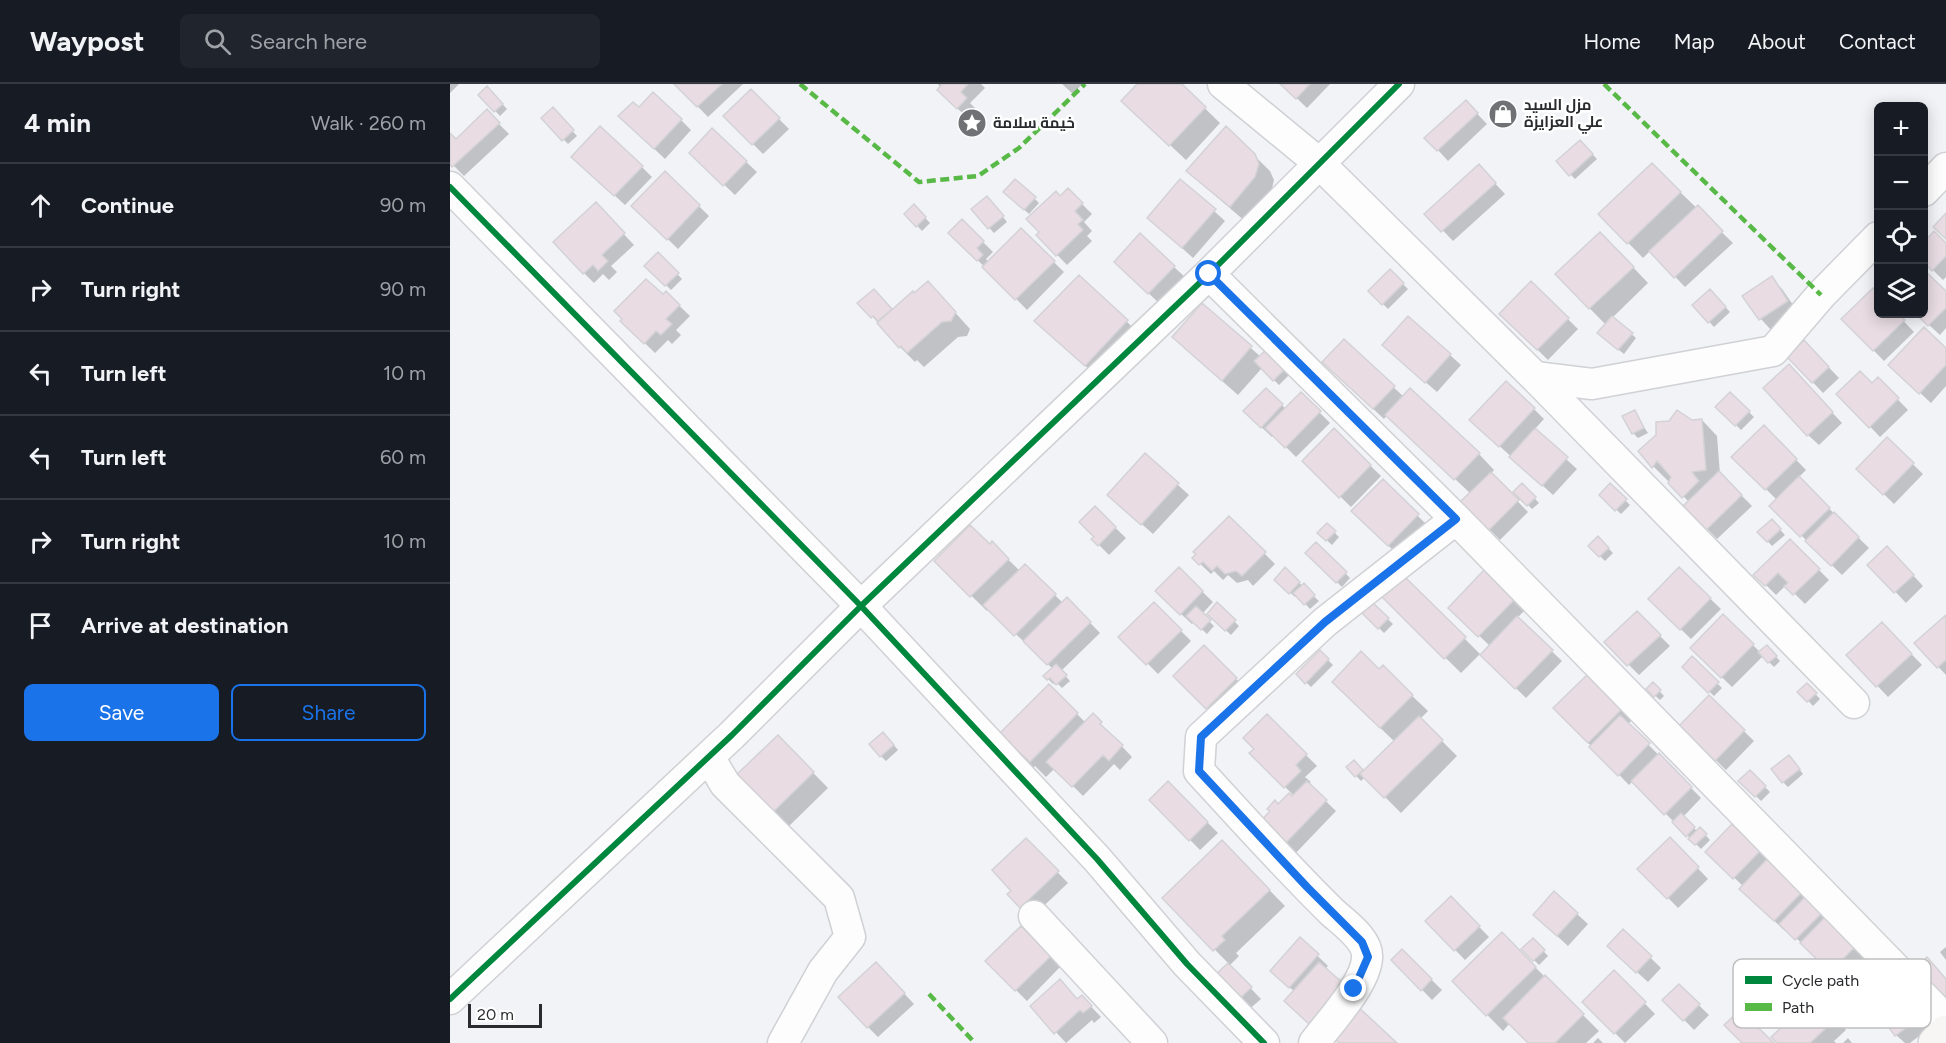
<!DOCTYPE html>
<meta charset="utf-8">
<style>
:root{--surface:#171b24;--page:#20242c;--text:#f1f3f6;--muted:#9ea1a6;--line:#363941;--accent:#1a73e8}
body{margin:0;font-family:Figtree,Cairo,sans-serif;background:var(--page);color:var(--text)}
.controls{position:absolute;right:18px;top:18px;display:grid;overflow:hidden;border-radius:9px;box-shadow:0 3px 15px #0003}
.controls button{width:54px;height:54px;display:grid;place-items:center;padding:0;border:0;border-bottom:2px solid var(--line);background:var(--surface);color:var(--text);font:30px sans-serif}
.scale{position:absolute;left:18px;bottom:15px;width:74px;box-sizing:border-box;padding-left:6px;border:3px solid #2a2b2e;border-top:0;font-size:16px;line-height:21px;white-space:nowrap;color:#2a2b2e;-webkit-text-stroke:4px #fff;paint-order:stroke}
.stop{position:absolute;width:18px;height:18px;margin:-14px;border:4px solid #1a73e8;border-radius:50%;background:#fff}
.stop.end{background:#1a73e8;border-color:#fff;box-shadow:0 2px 6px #0008}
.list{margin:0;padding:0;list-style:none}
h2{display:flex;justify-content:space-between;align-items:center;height:78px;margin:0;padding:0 24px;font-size:26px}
h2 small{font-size:20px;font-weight:400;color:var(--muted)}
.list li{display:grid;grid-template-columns:39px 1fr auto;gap:18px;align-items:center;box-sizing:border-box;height:84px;padding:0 24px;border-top:2px solid var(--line)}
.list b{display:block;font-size:22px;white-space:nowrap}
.list em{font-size:20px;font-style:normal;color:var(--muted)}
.actions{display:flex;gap:12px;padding:18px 24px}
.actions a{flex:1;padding:14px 0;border:2px solid var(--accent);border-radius:9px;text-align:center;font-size:21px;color:var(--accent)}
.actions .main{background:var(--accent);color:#fff}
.icon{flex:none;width:33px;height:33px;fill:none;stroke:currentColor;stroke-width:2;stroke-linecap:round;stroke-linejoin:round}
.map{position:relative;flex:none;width:1496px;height:959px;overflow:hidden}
header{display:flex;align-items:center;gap:36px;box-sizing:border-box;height:84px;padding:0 30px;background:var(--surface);border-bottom:2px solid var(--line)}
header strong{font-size:28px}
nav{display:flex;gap:33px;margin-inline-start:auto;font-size:21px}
.search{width:420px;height:54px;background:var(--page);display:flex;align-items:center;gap:15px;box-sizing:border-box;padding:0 21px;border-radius:9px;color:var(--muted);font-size:22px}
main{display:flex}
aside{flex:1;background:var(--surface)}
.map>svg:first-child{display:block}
.shadow{fill:#0003}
.building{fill:#e9dce3;stroke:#d3d2d4;stroke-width:1.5}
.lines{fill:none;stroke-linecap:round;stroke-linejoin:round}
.minor-casing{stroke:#d0d1d4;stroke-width:33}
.secondary-casing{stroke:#d0d1d4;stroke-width:36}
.minor{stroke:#fdfdfe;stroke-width:30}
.secondary{stroke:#f8f6f4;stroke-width:33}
.quiet{stroke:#58b947;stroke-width:4.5;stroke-dasharray:9 4.5;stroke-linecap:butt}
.cycleway-casing{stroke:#fff;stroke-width:10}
.cycleway{stroke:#00873e;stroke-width:6}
.route{stroke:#1a73e8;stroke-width:8}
.labels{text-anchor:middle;stroke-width:5;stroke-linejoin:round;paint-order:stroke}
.poi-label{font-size:15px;font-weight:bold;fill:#2a2b2e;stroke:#fff;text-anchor:start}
.key{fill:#fff;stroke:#bfbfc0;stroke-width:1.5}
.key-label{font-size:16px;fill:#2a2b2e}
</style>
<header>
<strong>Waypost</strong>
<div class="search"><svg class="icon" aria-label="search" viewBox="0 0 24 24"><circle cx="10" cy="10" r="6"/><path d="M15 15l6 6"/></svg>Search here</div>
<nav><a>Home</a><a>Map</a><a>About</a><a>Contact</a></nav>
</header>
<main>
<aside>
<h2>4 min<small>Walk · 260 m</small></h2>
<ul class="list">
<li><svg class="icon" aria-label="ahead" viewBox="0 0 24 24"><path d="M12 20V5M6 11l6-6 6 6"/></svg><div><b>Continue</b></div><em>90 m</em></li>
<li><svg class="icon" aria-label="right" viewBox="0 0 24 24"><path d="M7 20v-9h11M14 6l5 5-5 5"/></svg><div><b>Turn right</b></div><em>90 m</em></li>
<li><svg class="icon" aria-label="left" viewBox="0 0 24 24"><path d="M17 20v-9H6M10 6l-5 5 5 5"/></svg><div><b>Turn left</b></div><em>10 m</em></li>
<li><svg class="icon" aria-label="left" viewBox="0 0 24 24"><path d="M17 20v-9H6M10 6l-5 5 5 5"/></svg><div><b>Turn left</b></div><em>60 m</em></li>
<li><svg class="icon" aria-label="right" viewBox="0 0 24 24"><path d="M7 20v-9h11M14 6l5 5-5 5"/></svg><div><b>Turn right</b></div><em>10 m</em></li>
<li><svg class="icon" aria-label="arrive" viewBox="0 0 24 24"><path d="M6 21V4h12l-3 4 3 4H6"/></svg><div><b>Arrive at destination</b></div></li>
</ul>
<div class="actions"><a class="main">Save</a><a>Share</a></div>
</aside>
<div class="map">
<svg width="1496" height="959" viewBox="0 0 1496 959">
<rect width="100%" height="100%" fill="#f2f3f7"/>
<path class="shadow" d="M0 0H9L0 9Z
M226 0H293L258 33Z
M488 0H531L535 4 520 19 526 25 518 34 499 17Z
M612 0H632L623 10Z
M689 0H730L770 39 736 76 689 32Z
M832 0H880L857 24Z
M37 4 57 25 50 32 30 11Z
M301 7 339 45 313 70 275 32Z
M1016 18 1037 40 998 77 977 54Z
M103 26 127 52 118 60 93 34Z
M189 26 231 36 241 46 215 75 181 43Z
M37 28 59 50 14 92 0 78V50L6 57Z
M776 44 820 87 824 96 821 109 796 138 754 102 738 87Z
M262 46 307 88 285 111 241 69Z
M1130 58 1147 75 1125 95 1108 78Z
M1202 81 1283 159 1235 203 1200 167 1193 174 1150 130Z
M134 83H192L202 93 175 121Z
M215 89 259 132 228 165 194 132Z
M1039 93 1055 110 1003 157 977 130Z
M731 97 775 137 743 174 699 134Z
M618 106 642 130 634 138 642 147 637 152 642 157 617 181 588 151 610 114Z
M560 113 584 114 589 119 579 130Z
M542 119 557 138 544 149 523 126Z
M464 122 480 139 472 147 456 130Z
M156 131 184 161 161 182 167 188 159 196 153 190 144 199 134 189Z
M512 137 543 168 536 175 539 178 571 146 614 188 577 226 501 149Z
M1484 149 1496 161V193L1493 196 1474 177V160Z
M690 152 735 193 710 220 676 188Z
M1166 165 1198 199 1162 234 1186 254 1174 270 1154 254 1156 241 1107 191Z
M208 170 232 195 221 206 197 182Z
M940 187 958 205 938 225 920 207Z
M1474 188 1496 210V244L1490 251 1467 230H1474Z
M629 193 693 253 652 297 602 252Z
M1321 194 1332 205 1348 228 1321 246 1311 235 1294 213Z
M1081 199 1128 245 1098 276 1051 230Z
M1423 206 1428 211V230H1447L1464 248 1434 277 1393 235Z
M1260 207 1280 228 1264 243 1244 221Z
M216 209 240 232 226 246 231 251 222 260 218 256 205 269 172 237Z
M428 212 442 227 493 215 520 245 517 252 508 253 474 283 467 276 465 278 450 263 410 219Z
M752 221 811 273 817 267 840 290 829 301 812 284 788 311 739 268Z
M894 257 954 313 1029 370 1044 386 1041 390 1078 428 1050 456 1012 418 1021 410 937 331 934 335 885 289Z
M1496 266V302L1481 319 1451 291Z
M1365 269 1389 294 1373 309 1339 273Z
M944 271H1000L1011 281 987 308Z
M1349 293 1392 339 1369 361 1358 351Z
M1428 295 1458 326 1430 353 1389 310 1422 301Z
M816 306 836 325 851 310 880 339 846 373 824 351 822 353 806 338Z
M1280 310 1304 333 1291 346 1268 323Z
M1084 325 1094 335 1084 346 1127 385 1103 411 1032 346Z
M1184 328 1198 349 1188 354 1183 349Z
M1252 336 1267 352 1270 390 1302 422 1267 455 1235 422 1239 418 1203 382 1220 339Z
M1314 343 1356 386 1348 394 1419 464 1392 491 1321 422 1327 416 1284 373Z
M884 346 931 392 901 423 854 377Z
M1437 355 1473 390 1444 420 1408 385Z
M695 371 739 411 703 450 670 421Z
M933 397 978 442 949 472 903 427Z
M1072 401 1089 419 1082 425 1065 408Z
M1160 401 1180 421 1171 430 1151 411Z
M645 424 676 454 659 471 643 455 646 453Z
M779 434 825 480 803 502 798 496 787 499 778 491 773 496 764 487 761 490 744 474Z
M1322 437 1335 451 1322 462 1309 448Z
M877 441 889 453 882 461 869 449Z
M1148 454 1163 469 1155 477 1140 462Z
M1340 457 1379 496 1355 520 1336 501 1326 511 1306 491Z
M542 460 570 487 575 482 613 519 617 515 650 549 611 587 620 597 612 604 606 598 603 600 595 592 604 586 539 525 537 527 486 477 540 463Z
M866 460 900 494 892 503 857 469Z
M1448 475 1473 502 1456 519 1420 481Z
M729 485 763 518 752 530 764 542 757 550 744 538 742 540 718 518Z
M1229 485 1271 525 1241 555 1200 515Z
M835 486 869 517 860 525 847 511 845 513 826 496Z
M1034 488 1074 527 1067 534 1112 577 1076 614 1032 571 1040 562 1000 524Z
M953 493 1030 570 1011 589 934 513Z
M921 519 943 540 934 549 912 527Z
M704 520 741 557 708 590 671 553Z
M767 521 789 542 781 551 759 530Z
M1187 529 1220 562 1189 591 1156 558Z
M1273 532 1310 568 1317 563 1330 577 1324 583 1313 572 1282 603 1242 564Z
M1496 533V591L1467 560Z
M1432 540 1472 581 1438 613 1398 571Z
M754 563 796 605 768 634 725 592Z
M870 568 883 581 861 603 848 590Z
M1242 575 1272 604 1264 612 1234 583Z
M933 584 978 627 970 635 1007 672 951 729 915 693 911 697 898 683 904 678 914 689 945 658 899 614Z
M1138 592 1182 636 1178 640 1251 714 1233 733 1248 748 1250 745 1260 756 1251 765 1183 697 1179 701 1105 625Z
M1203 600 1214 612 1210 616 1198 605Z
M1357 601 1370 615 1363 622 1350 608Z
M599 602 636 639 643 632 682 673 670 686 664 680 633 712 605 684 596 693 585 682 582 685 549 652Z
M1259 613 1304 657 1276 686 1231 642Z
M817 632 867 682 855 693 861 698 858 700 886 727 841 774 808 742 828 722 844 712 802 669 806 665Z
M328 653 378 704 336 745 285 694Z
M438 654 448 666 436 677 431 672Z
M1344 678 1353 690 1338 703 1333 698Z
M1300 688 1320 708 1311 717 1291 697Z
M718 699 768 749 750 766 701 716Z
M1220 755 1258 795 1228 824 1190 785Z
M576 756 618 799 582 833 559 810 563 807Z
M1257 768H1309L1417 872 1392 897 1357 864 1336 845 1335 847 1301 815 1293 802Z
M788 774 835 822 786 869 789 872 779 882 811 915 796 928 763 895 779 880 714 814Z
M1104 809 1138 840 1118 862 1095 841Z
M1001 814 1039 853 1015 876 977 837Z
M571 844 610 883 577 917 537 877Z
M1173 847 1211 884 1198 898 1169 872Z
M1052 850 1149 947 1136 959H1080L1060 939 1053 947 1004 897Z
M850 855 878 882 875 885 871 949 846 927 844 907 832 897Z
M1083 856 1098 872 1089 881 1073 865Z
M1496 863V876L1490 868Z
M952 867 992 906 982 916 943 876Z
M1164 888 1205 930 1175 959 1134 918Z
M436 890 464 920 428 953 418 943Z
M1229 902 1259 931 1244 946 1215 916Z
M1446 903 1477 946 1460 959H1455L1446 951 1444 926Z
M632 913 651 933 644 939 642 936 616 959 582 922 628 916Z
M1365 914 1396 946 1384 957 1386 959H1329Z
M1148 954 1153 959H1143Z
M1398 954 1402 959H1393Z"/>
<path class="building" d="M224 0H272L247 23Z
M492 0H518L511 8 517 14 507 25 487 6Z
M687 0H732L756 23 719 62 671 17Z
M830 0H860L846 15Z
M37 2 53 20 44 28 28 11Z
M301 5 330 34 302 61 273 32Z
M203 8 232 35 204 65 168 32 183 18 189 23Z
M1016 16 1028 29 987 67 974 54Z
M103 23 124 46 112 57 91 34Z
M37 25 50 39 2 83 0 81V49L6 55Z
M150 42 193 82 164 112 121 73Z
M776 42 805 70 809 80 805 93 780 123 736 87Z
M262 44 297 77 273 102 239 69Z
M1130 56 1143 70 1119 92 1106 77Z
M1202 79 1231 108 1177 160 1148 130Z
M1029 80 1046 99 991 148 974 130Z
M215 87 250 121 217 156 181 122Z
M565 95 586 113 574 126 553 108Z
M730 95 766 125 732 164 697 134Z
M618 104 633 119 625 127 633 136 628 140 633 146 606 172 586 151 589 148 576 135 606 107 610 112Z
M537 112 554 132 538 145 521 125Z
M146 118 175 149 152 171 158 177 148 187 143 181 133 190 103 158Z
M464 120 476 133 466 143 454 130Z
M1248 121 1273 147 1224 194 1199 167Z
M1496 129V155L1483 143Z
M512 135 534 157 527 164 533 171 527 177 498 149Z
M571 144 605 177 565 216 532 183Z
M1484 147 1496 159V172L1482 187 1474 179V158Z
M1150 148 1184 183 1139 225 1105 190Z
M690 149 725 182 698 210 664 178Z
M208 168 229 189 215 202 194 182Z
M940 185 954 199 932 221 918 207Z
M1474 186 1496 207V224L1478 242 1466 230H1474Z
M629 191 678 236 635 282 584 237Z
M1322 192 1338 217 1309 236 1292 212Z
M196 195 213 210 216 207 230 221 216 235 222 240 211 251 206 247 194 260 170 237 172 235 164 227Z
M478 197 506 228 501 237 492 238 457 269 451 262 449 264 427 239 463 207 464 209Z
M1081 197 1119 234 1087 266 1049 230Z
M1423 204 1428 209V230H1448L1455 236 1423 267 1391 235Z
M424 205 442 225 428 237 423 232 421 234 407 219Z
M1260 205 1276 223 1258 239 1242 221Z
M752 219 802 262 772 297 722 253Z
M958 232 1001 270 975 299 932 261Z
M1162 232 1183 249 1168 266 1147 249Z
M1474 243 1496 264V281L1469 310 1438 281Z
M894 255 945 302 923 325 872 278Z
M1354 256 1379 283 1362 299 1337 273Z
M817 265 836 284 823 297 804 277Z
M1339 280 1383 328 1357 352 1313 304Z
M1410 287 1422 299 1428 293 1449 314 1419 344 1386 310Z
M1056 297 1085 324 1049 363 1019 336Z
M816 304 833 320 811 344 793 327Z
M960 304 1030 369 1004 396 935 331Z
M851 308 871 327 835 364 815 344Z
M1280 308 1300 327 1285 342 1265 323Z
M1185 326 1194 344 1182 350 1172 332Z
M1227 326 1242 336 1252 335 1256 386 1242 388 1249 397 1232 414 1218 399 1221 393 1207 377 1202 384 1188 367 1206 351V338L1219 337Z
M1314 341 1347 375 1315 406 1281 373Z
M884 344 921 381 889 414 852 377Z
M1085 344 1118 373 1092 402 1059 373Z
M1437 353 1464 379 1433 411 1406 385Z
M695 369 729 399 691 441 657 411Z
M1269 387 1292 411 1256 446 1233 422Z
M1041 388 1069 416 1039 446 1010 418Z
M1349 392 1380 424 1350 453 1319 422Z
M933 395 969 430 938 462 901 427Z
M1072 399 1086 413 1077 422 1063 408Z
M1160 399 1177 415 1165 427 1149 411Z
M645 422 666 443 648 462 641 455 644 453 629 438Z
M1384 428 1409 453 1381 482 1355 457Z
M779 432 816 468 792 492 786 487 775 490 767 482 762 487 753 478 749 481 742 474 746 470 743 468Z
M1322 435 1331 445 1317 458 1307 448Z
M877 439 886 447 876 457 867 449Z
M520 441 540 460 542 457 559 475 520 513 484 477Z
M1148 452 1159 464 1149 473 1138 462Z
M1340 455 1370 485 1343 511 1334 502 1338 499 1328 489 1315 502 1303 491Z
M866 458 897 488 886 499 855 469Z
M1437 462 1464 491 1444 509 1417 481Z
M575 480 606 510 564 552 533 521Z
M729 483 753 507 730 531 705 507Z
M835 483 850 498 839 510 824 496Z
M1229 483 1261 514 1230 546 1198 515Z
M1034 486 1065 515 1028 553 998 524Z
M953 491 1016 553 994 575 932 513Z
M854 499 865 511 854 521 843 509Z
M617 513 641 538 597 581 573 557Z
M921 517 939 534 928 545 910 527Z
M704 518 732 546 696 581 668 553Z
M767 518 786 536 775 547 757 530Z
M746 522 761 536 751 546 736 532Z
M1187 527 1211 551 1177 582 1154 558Z
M1273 530 1304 560 1271 594 1240 564Z
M1496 531V576L1487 584 1464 559Z
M1067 532 1103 566 1065 605 1030 571Z
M1432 538 1462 570 1426 603 1396 571Z
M754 561 787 594 756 625 723 592Z
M1317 561 1327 572 1318 579 1308 568Z
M870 566 879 575 855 600 846 590Z
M911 567 929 585 933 581 963 611 930 644 882 598Z
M1242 572 1269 598 1258 609 1232 583Z
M606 580 617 591 606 601 600 594 597 596 593 592Z
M1138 590 1173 624 1138 659 1103 624Z
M1203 598 1211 606 1204 613 1196 605Z
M1357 599 1367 609 1357 618 1347 608Z
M599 600 628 629 580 678 569 668 565 671 547 652Z
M1259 611 1295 646 1265 677 1229 642Z
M643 629 652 638 650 640 673 661 659 677 653 671 622 703 596 678Z
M817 630 857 670 846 681 851 687 834 704 799 669 804 665 793 654Z
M1170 631 1200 659 1168 692 1139 663Z
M969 632 993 656 934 714 910 690Z
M433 648 444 661 430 673 419 660Z
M328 651 364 688 320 731 283 694Z
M1209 669 1242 703 1214 731 1181 697Z
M1339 671 1350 685 1332 699 1321 685Z
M904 676 913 686 905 693 896 683Z
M1300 686 1316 702 1305 713 1288 697Z
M718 697 758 738 739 757 699 716Z
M857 697 877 716 830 765 806 742 820 727 817 725 825 716 828 720 839 709 842 712Z
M1231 729 1245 743 1236 753 1222 738Z
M1282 740 1310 767 1283 795 1255 768Z
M1250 743 1257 750 1245 761 1238 755Z
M1220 753 1249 783 1217 815 1187 785Z
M576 754 609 787 570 824 557 810 561 807 542 786Z
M772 756 820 806 772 852 775 856 763 867 712 814Z
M1317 775 1352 808 1324 837 1289 805Z
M1104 807 1128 829 1107 852 1083 831Z
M1001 812 1030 842 1004 867 975 837Z
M1356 812 1373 828 1345 856 1329 840Z
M1377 831 1407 861 1380 888 1350 859Z
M571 842 601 872 565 907 535 877Z
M1173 845 1202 872 1186 889 1157 862Z
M1052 848 1086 883 1036 932 1002 897Z
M850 853 869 870 839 904 820 887Z
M1083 854 1095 866 1083 877 1071 865Z
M952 865 982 895 971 907 941 876Z
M1477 873 1496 895V923L1461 887Z
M426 878 455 909 417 944 388 913Z
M869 878 894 900 859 940 834 917Z
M778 879 802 903 785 919 761 895Z
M1164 886 1196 918 1164 950 1132 918Z
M1436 890 1468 935 1445 952 1431 933 1441 925 1423 899Z
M1095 891 1134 930 1105 959H1078L1053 934Z
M610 895 627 915 632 911 642 922 633 929 630 926 604 950 580 922Z
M1229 900 1250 920 1233 937 1212 916Z
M1365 912 1386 935 1360 959H1327L1321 953Z
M905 920 947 959H889L878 948Z
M1290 926 1324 959H1292L1274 941Z"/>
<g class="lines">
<g class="minor-casing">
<path id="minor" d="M773 0 869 79 1085 293 1404 619
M0 103 411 522 647 775 737 880 814 959
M1474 107 1496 84
M759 190 1006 435 1496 936
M1085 293 1142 300 1323 267 1371 211 1428 153
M259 673 275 700 389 814 400 853 373 887 333 959
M584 832 702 959
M0 915 282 651 411 522 759 190 949 0
M864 959C879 939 916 899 917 874 919 856 894 839 882 828 836 783 793 735 749 687L751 653 875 538 1006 435"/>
</g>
<g class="secondary-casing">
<path id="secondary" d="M1485 959 1496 948"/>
</g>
<use href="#minor" class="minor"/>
<use href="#secondary" class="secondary"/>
<path class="quiet" d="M350 0 469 98 528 92 569 64 635 0
M1154 0 1371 211
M479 910 525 959"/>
<g class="cycleway-casing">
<path id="cycleway" d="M0 103 411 522 647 775 737 880 814 959
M0 915 282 651 411 522 759 190 949 0"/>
</g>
<use href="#cycleway" class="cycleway"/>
</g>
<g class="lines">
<path class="route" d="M759 190 1006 435 875 538 751 653 749 687 857 803 912 858 918 873 904 905"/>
</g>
<defs>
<g id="shop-disc" transform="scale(1.5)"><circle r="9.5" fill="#707174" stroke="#fff"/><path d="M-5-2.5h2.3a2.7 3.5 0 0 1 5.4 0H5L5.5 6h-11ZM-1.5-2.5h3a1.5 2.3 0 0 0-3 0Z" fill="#fff"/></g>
<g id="sight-disc" transform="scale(1.5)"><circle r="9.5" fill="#707174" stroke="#fff"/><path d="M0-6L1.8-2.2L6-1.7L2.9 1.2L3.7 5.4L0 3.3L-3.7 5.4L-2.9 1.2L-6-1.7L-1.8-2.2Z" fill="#fff"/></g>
</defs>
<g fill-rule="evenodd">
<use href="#shop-disc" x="1053" y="30"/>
<use href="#sight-disc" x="522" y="39"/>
</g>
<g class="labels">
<g class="poi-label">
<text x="1074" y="26">مزل السيد<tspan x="1074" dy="17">علي العزايزة</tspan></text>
<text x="543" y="44">خيمة سلامة</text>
</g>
</g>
<rect x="1283" y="875" width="198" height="69" rx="9" class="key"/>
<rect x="1295" y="892" width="27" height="8" fill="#00873e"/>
<rect x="1295" y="919" width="27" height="8" fill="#58b947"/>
<g class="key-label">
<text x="1332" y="902">Cycle path</text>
<text x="1332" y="929">Path</text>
</g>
</svg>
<div class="controls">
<button>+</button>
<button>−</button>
<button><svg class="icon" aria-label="locate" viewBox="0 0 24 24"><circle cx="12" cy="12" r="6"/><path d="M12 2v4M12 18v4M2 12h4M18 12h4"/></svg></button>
<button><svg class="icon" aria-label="layers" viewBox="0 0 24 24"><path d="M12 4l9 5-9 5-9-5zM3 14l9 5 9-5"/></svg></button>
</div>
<div class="scale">20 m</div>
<div class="stop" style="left:759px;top:190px"></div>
<div class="stop end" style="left:904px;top:905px"></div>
</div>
</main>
